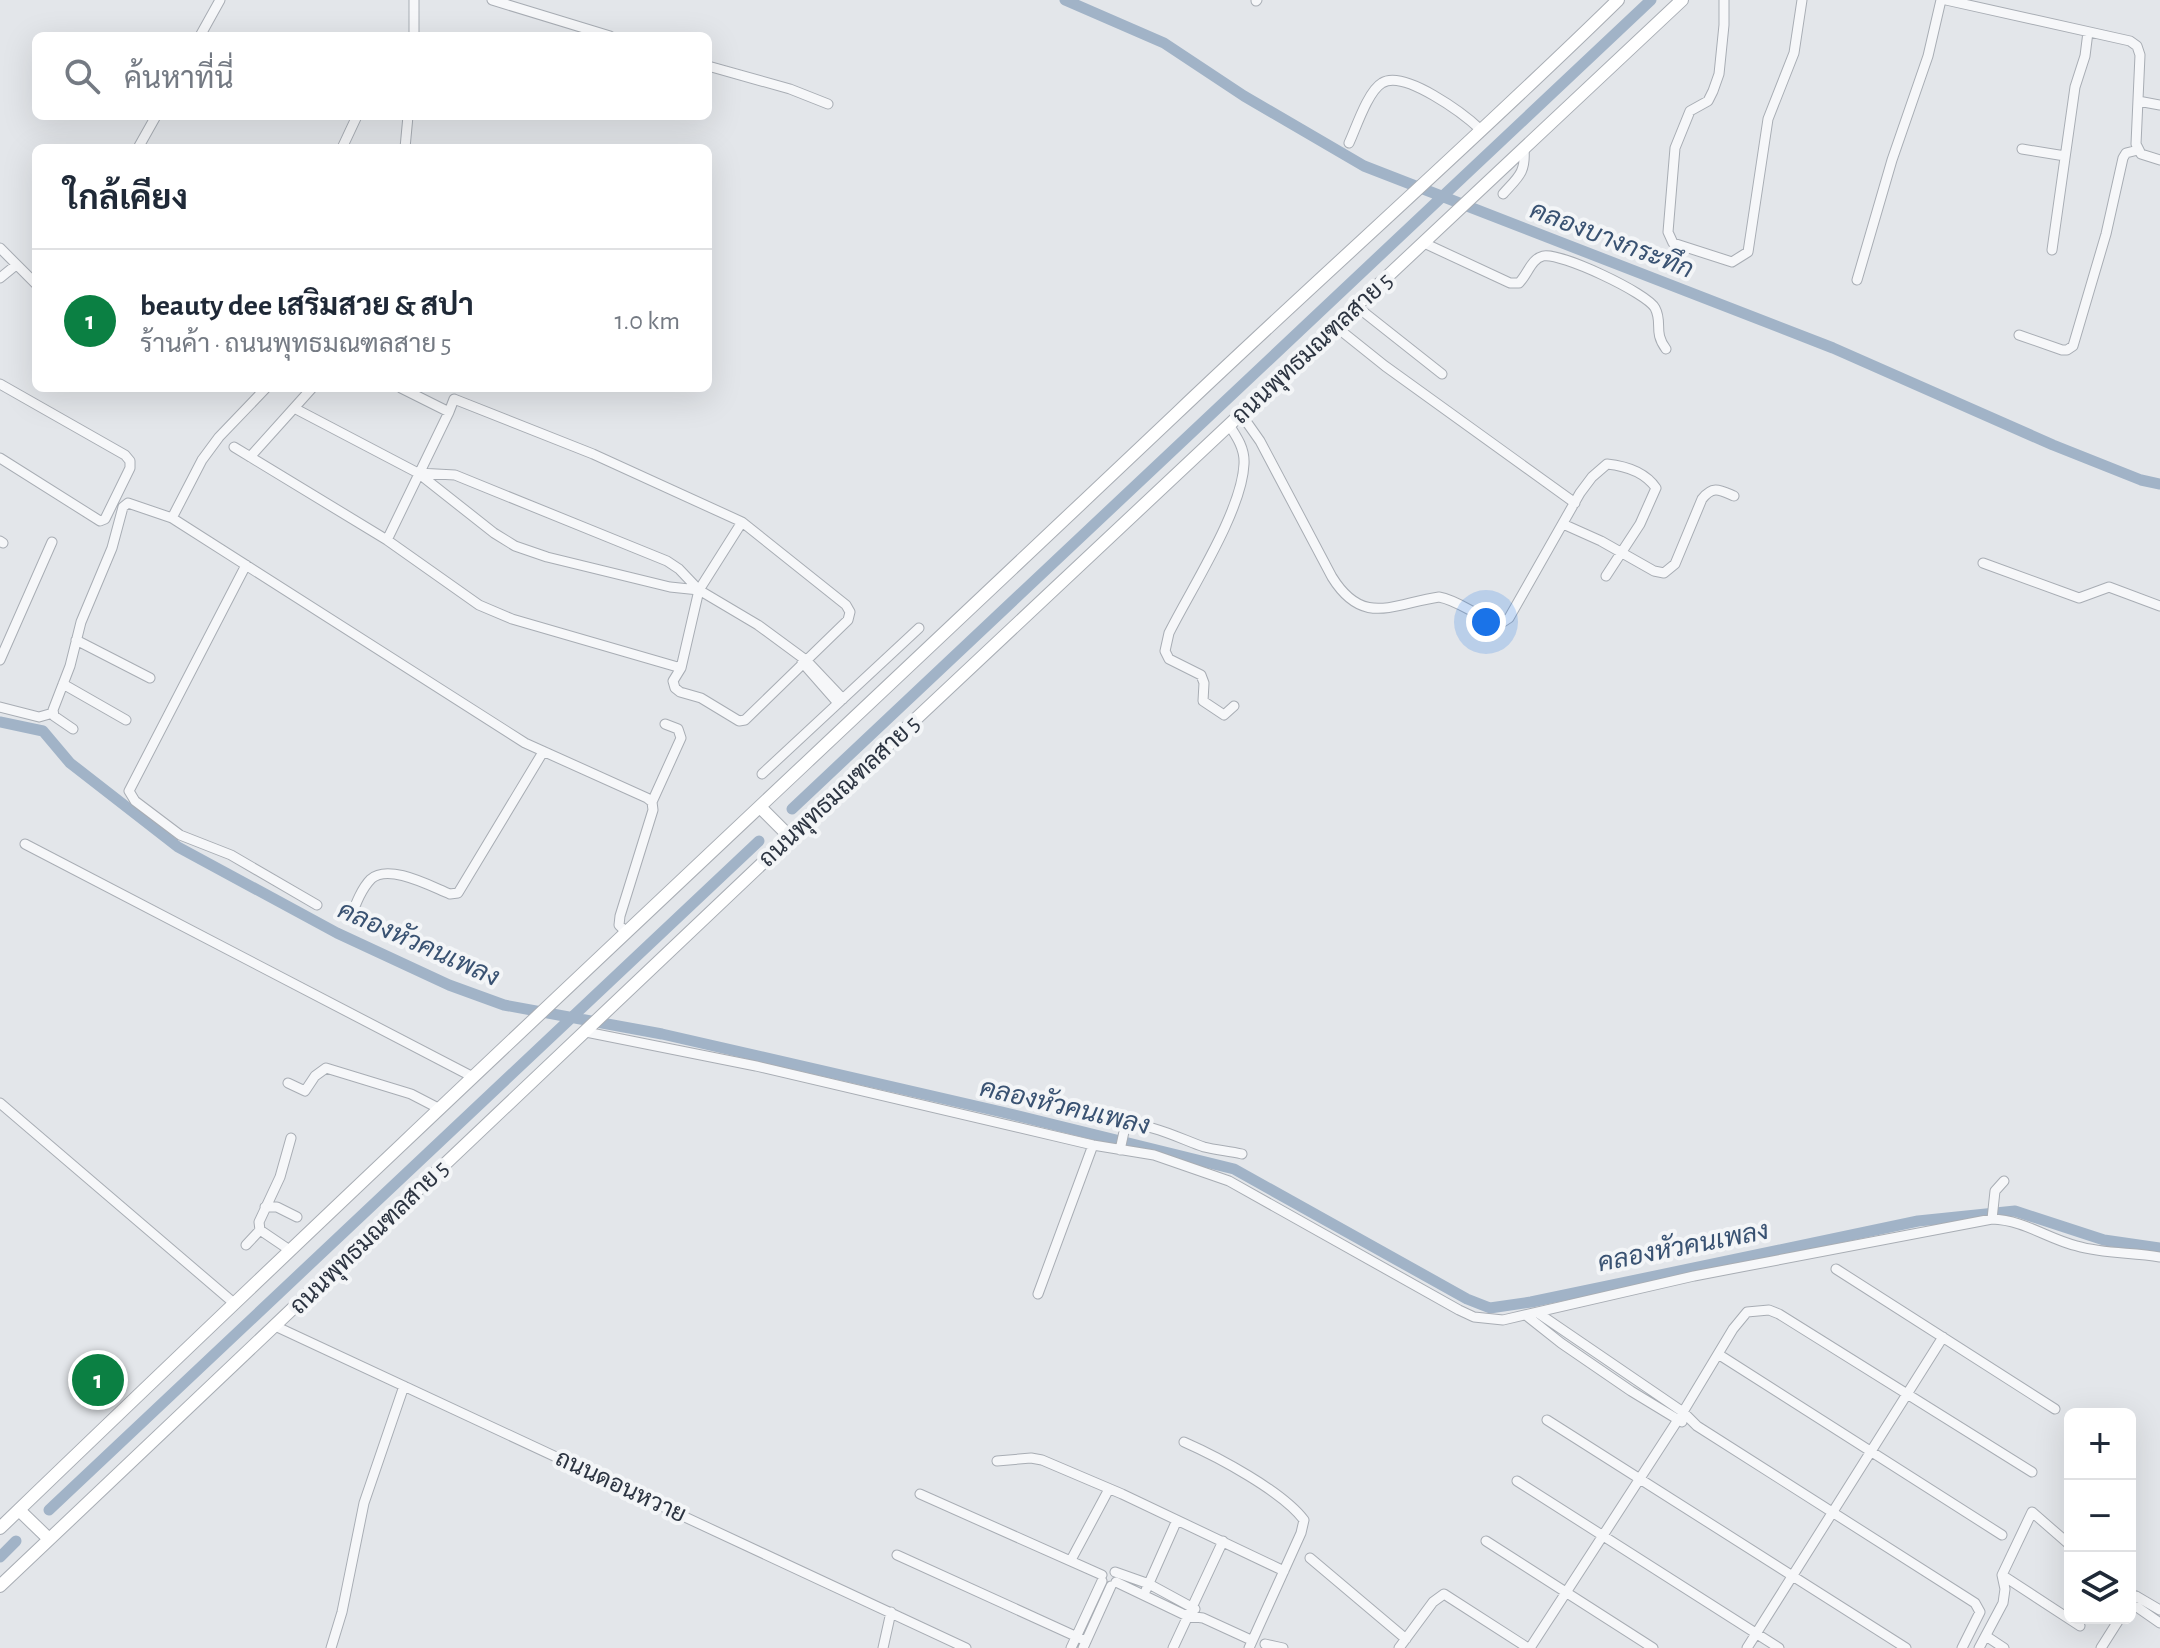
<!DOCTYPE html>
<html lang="th">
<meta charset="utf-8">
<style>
:root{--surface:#fff;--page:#f6f6f7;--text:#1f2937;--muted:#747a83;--line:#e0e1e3;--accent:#0b8043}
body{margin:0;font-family:"Alegreya Sans",Sarabun,sans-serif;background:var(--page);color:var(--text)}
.controls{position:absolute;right:24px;bottom:24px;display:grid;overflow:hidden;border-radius:12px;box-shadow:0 8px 32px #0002}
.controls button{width:72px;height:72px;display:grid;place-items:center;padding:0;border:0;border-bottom:2px solid var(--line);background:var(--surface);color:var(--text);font:40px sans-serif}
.you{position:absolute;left:1486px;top:622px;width:28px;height:28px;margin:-20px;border:6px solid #fff;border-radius:50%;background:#1a73e8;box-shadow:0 0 0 12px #1a73e833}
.badge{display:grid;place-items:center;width:52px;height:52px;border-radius:50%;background:var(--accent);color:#fff;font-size:26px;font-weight:700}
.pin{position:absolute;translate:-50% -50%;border:4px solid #fff;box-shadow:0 2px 8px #0006}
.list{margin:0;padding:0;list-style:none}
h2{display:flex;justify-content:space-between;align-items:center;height:104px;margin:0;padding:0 32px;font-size:34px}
h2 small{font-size:26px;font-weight:400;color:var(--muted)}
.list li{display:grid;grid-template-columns:52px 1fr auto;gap:24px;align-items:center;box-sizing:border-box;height:144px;padding:0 32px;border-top:2px solid var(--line)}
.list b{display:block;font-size:30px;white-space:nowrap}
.list p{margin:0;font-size:26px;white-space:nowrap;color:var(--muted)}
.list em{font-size:26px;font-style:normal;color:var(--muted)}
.icon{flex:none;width:44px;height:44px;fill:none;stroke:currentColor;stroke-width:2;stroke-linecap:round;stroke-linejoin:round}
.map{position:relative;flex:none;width:2160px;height:1648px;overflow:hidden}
.search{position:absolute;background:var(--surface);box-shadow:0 8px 32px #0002;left:32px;top:32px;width:680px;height:88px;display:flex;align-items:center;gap:20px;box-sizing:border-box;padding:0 28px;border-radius:12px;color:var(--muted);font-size:30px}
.panel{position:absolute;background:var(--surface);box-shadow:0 8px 32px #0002;left:32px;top:144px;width:680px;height:248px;border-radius:12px}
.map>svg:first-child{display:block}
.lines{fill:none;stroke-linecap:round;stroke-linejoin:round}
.canal{stroke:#a1b3c7;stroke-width:11}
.street-casing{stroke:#a8adb4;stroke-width:11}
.secondary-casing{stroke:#a8adb4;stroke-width:14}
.street{stroke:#f6f7f9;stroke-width:9}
.secondary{stroke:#fff;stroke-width:12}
.labels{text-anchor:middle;stroke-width:8;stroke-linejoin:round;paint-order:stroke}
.street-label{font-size:24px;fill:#2c3441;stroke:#f3f5f7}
.water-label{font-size:26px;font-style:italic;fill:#395272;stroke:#f3f5f7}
</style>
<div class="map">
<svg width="2160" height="1648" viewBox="0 0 2160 1648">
<rect width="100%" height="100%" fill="#e3e6ea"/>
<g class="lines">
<path class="canal" d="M1065 0 1164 43 1244 96 1364 166 1833 348 2053 445 2141 480 2160 484
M0 722 43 731 70 763 178 847 337 933 449 985 504 1005 662 1034 1002 1112 1234 1169 1467 1299 1490 1308 1531 1302 1918 1221 2015 1211 2104 1240 2160 1248
M792 809 1651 0
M49 1510 759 841
M0 1557 16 1541"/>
<g class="street-casing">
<path id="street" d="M414 0V36
M492 0 610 36
M1724 0V25L1719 74 1713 91 1708 101 1690 111 1675 148 1668 232 1673 243 1732 262 1748 252 1768 119 1794 53 1802 0
M1946 0 2130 41 2137 46 2140 55 2136 144 2141 154 2160 160
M1256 1 1257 0
M200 36 220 0
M708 66 790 89 828 104
M2138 101 2160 105
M1349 143C1356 128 1368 91 1382 83 1404 69 1464 114 1481 130
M138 148 156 116
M342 148 357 116
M405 148 408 116
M2022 149 2065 156
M1503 194C1518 177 1526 173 1524 149
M1424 243 1510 283H1519C1528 274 1531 259 1543 256 1560 252 1647 293 1655 308 1663 323 1653 332 1666 349
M0 248 36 284
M2052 250 2075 87 2085 56 2088 32
M0 278 16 265
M1857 280 1892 160 1928 56 1941 0
M1356 306 1442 374
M1335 326 1385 366 1575 503
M2019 335 2062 350H2067L2073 346 2106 234 2123 158 2126 153 2138 150
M0 384 125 455 130 461V468L105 519 100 521 0 458
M294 408 418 473 494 533 515 546 547 557 670 587 699 590
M449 412 454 399 593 454 742 522 846 605 850 612 848 620 745 720 739 721 701 698 680 692 675 688 673 681 681 668 699 590 742 522
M1241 414 1260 441 1332 577C1363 627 1392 604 1439 597 1462 601 1480 621 1503 622L1509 618 1580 493 1592 477 1607 464C1626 466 1645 472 1656 488L1640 524 1606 576
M1229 425C1237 437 1245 449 1244 464 1242 511 1191 589 1169 633L1165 651 1169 659 1201 675 1204 683 1203 701 1224 715 1234 706
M234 447 387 540 479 605 512 619 681 668
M250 457 312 388
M418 473 455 475 667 561 679 569 699 590 758 625 807 661 843 699
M172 518 202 460 219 437 266 388
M1563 524 1601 541 1654 571 1664 573 1675 564 1702 499C1713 485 1720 490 1734 496
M387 540 449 412 401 388
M0 541 3 543
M1983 563 2079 598 2109 587 2160 606
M246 565 129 791 135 801 180 835 231 855 317 905
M76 640 150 678
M0 660 52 542
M802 662 838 703
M63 684 126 720
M0 707 39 717 53 713
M73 729 54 716 53 710 70 666 81 622 112 548 123 507 128 503 172 518 525 743 647 798 652 802 653 810 620 916 619 925 625 931
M762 774 919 628
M652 802 681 738 678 729 665 724
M25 844 473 1077
M350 919C355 906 361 889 371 879 389 863 432 887 450 894L458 893 543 752
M586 1032 756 1066 1093 1145 1154 1155 1229 1181 1459 1310 1474 1317 1503 1320 1694 1276 1992 1219C2024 1220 2048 1239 2077 1246 2104 1254 2133 1252 2160 1257
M288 1083 305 1091 315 1076 326 1068 411 1094 440 1109
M0 1103 235 1304
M1120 1150 1125 1127C1143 1119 1185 1141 1204 1147 1216 1150 1229 1151 1242 1154
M265 1207H277L297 1217
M1992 1219 1995 1191 2004 1181
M246 1245 260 1230
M291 1251 260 1230 259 1222 280 1177 291 1138
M1836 1269 2055 1409
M1038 1294 1093 1145
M1538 1313 1683 1412 1697 1426 1975 1603 1980 1612 1962 1648
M1527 1316 1561 1343 1631 1391 1682 1422
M275 1326 966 1648
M1718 1354 2002 1535
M1547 1420 1906 1648
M1184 1442C1218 1457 1282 1491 1304 1520L1301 1533 1249 1648
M997 1461 1031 1458 1042 1460 1122 1494 1284 1571
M1517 1481 1779 1648
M920 1494 1102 1575
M1486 1541 1653 1648
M897 1555 1086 1641
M1310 1558 1406 1639
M1071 1560 1109 1489
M1115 1572 1149 1584 1195 1609
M2002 1575 2080 1626
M1116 1582 1187 1616 1203 1618 1251 1640
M1146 1590 1177 1520
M2130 1602 2136 1596 2160 1610
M2130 1607H2137L2160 1623
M1986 1636 2004 1648
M1265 1644 1283 1648
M331 1648 342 1612 364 1503 404 1386
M883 1648 891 1612
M1071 1648 1102 1581
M1083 1648 1111 1586
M1173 1648 1223 1541
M1399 1648 1433 1602 1444 1594 1528 1648
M1530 1648 1683 1412 1733 1329 1747 1312 1769 1310 1779 1314 2032 1472
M1747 1648 1943 1337
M1979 1648 2003 1603 2005 1589 2002 1575 2032 1512 2070 1545
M2101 1648 2120 1618"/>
</g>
<g class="secondary-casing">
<path id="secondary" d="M761 808 790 837
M19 1510 49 1539
M0 1528C389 1153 785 784 1177 413 1323 274 1474 141 1618 0
M0 1586 790 837 1682 0"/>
</g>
<use href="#street" class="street"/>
<use href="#secondary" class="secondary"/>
</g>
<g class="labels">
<g class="street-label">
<text transform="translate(1312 348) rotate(-43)" y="8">ถนนพุทธมณฑลสาย 5</text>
<text transform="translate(839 791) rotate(-43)" y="8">ถนนพุทธมณฑลสาย 5</text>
<text transform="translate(369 1237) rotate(-44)" y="8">ถนนพุทธมณฑลสาย 5</text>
<text transform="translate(621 1486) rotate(25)" y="8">ถนนดอนหวาย</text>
</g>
<g class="water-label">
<text transform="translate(1612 239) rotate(21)" y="9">คลองบางกระทึก</text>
<text transform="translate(419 943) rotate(24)" y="9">คลองหัวคนเพลง</text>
<text transform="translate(1065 1106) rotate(13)" y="9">คลองหัวคนเพลง</text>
<text transform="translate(1683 1246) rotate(-11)" y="9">คลองหัวคนเพลง</text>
</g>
</g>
</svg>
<div class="controls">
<button>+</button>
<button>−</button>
<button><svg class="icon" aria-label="layers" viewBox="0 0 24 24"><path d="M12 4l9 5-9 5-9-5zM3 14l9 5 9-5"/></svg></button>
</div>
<div class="you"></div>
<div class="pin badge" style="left:98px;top:1380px">1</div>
<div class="search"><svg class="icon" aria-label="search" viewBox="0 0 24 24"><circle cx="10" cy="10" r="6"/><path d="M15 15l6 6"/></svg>ค้นหาที่นี่</div>
<section class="panel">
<h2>ใกล้เคียง<small></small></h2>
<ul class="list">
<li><span class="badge">1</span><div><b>beauty dee เสริมสวย &amp; สปา</b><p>ร้านค้า · ถนนพุทธมณฑลสาย 5</p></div><em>1.0 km</em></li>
</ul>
</section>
</div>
